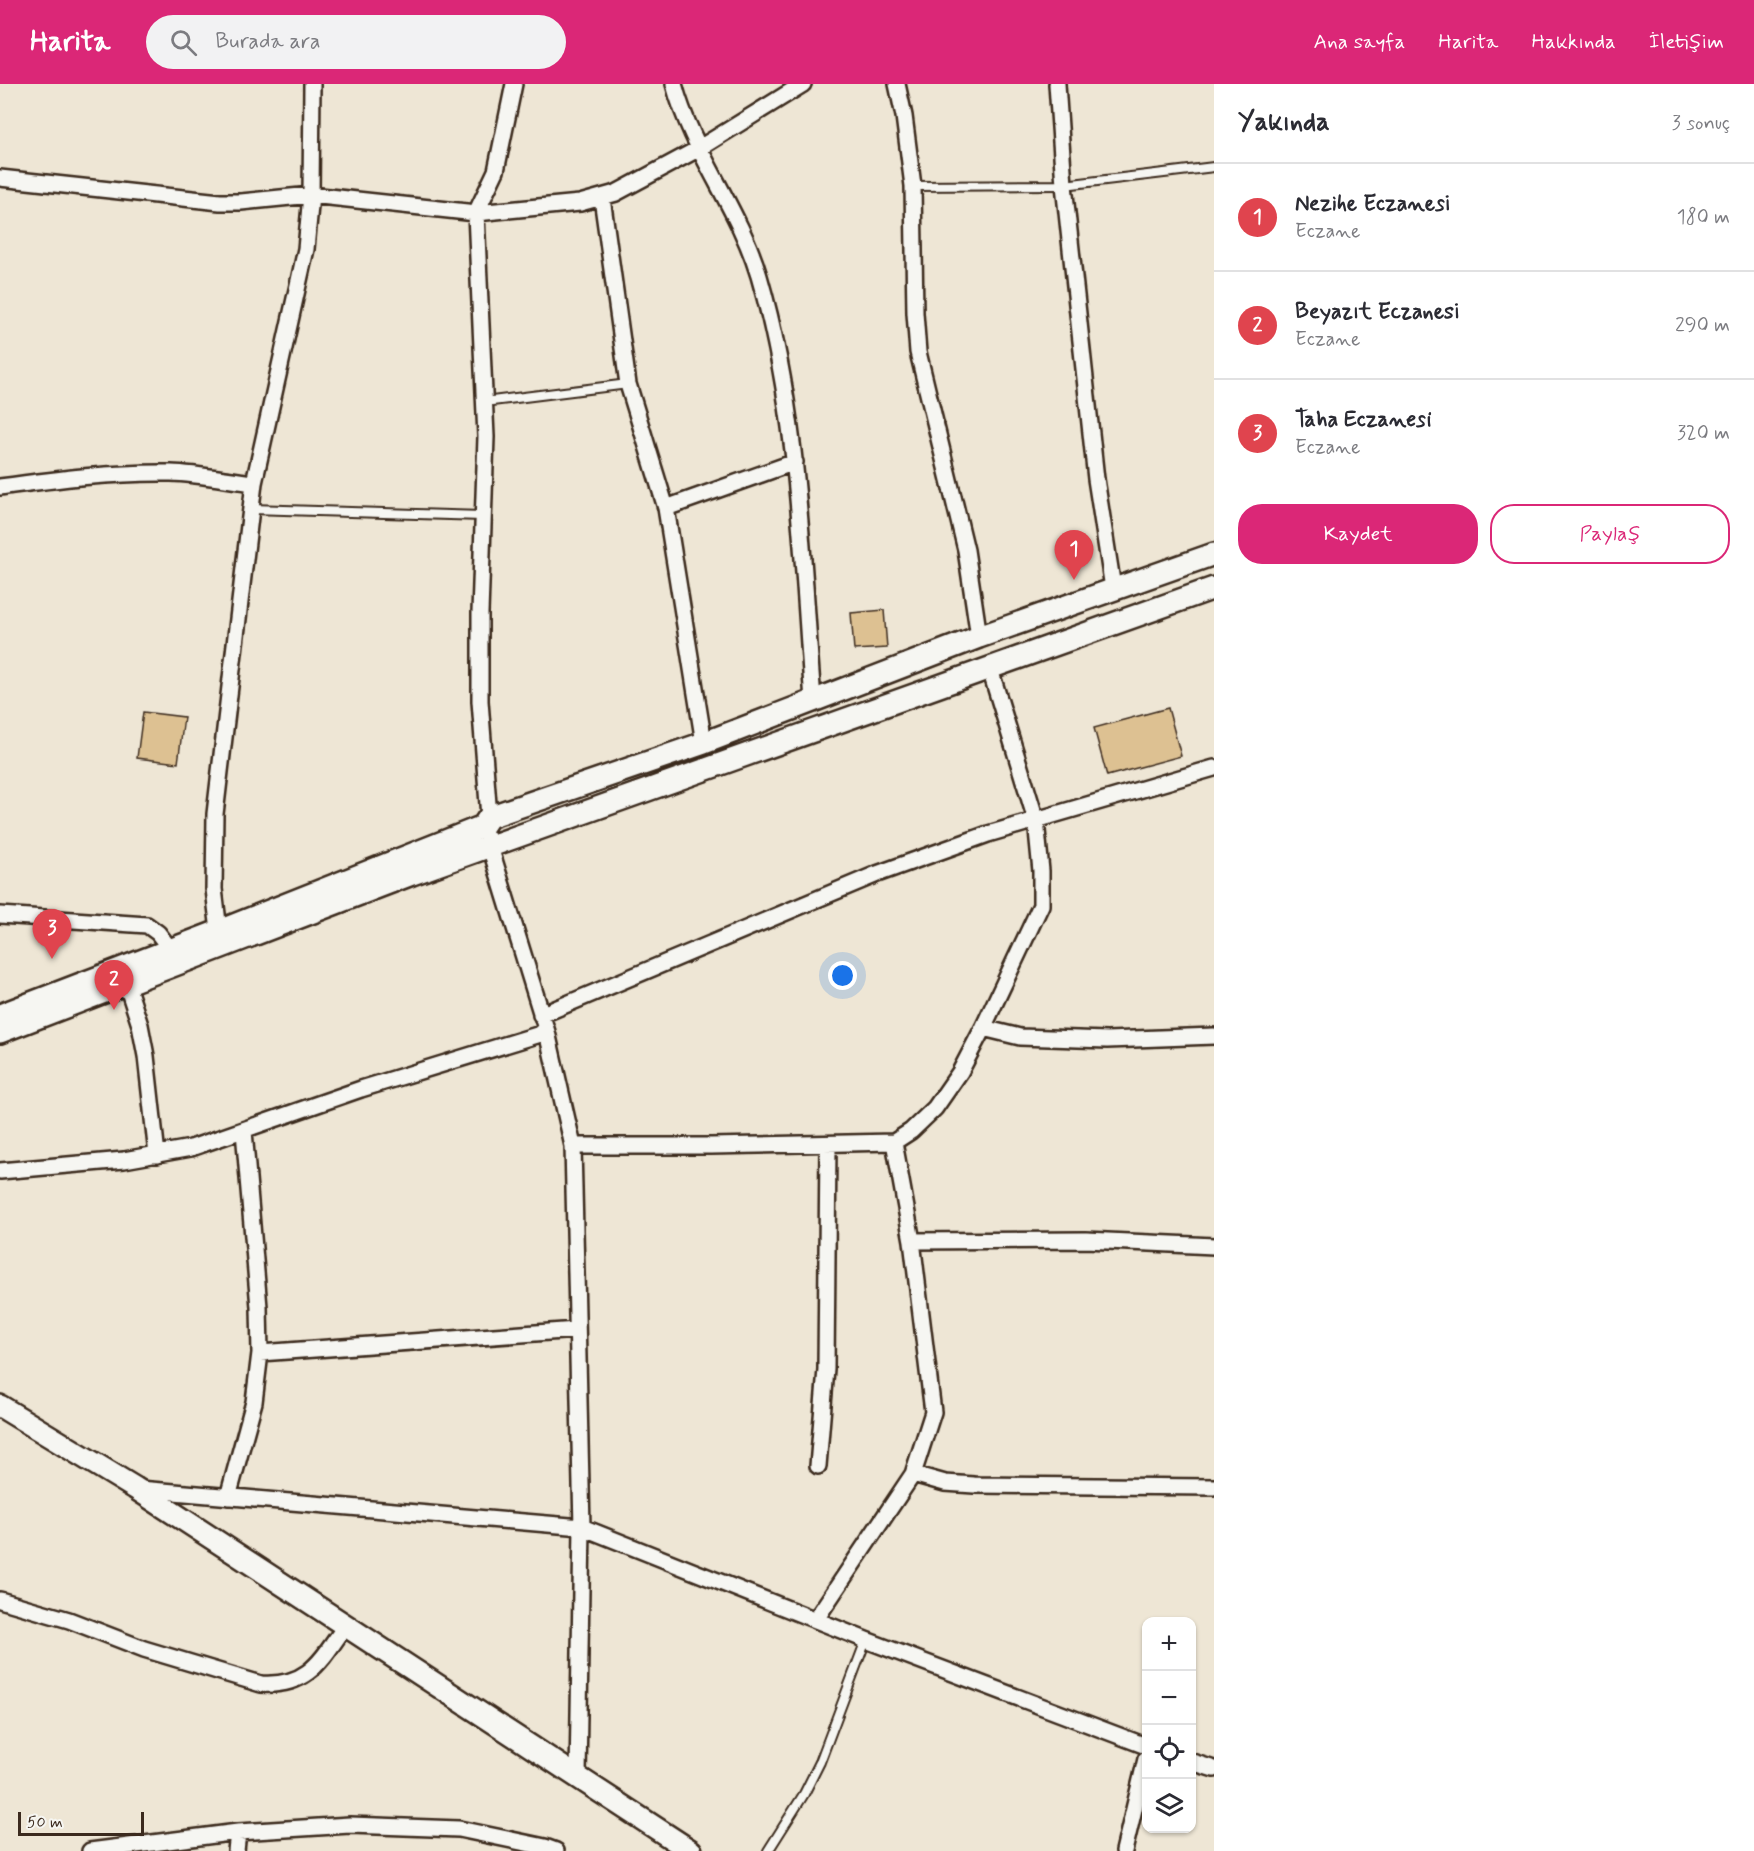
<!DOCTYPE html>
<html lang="tr">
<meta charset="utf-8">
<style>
:root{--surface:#fff;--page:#f2f2f3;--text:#2b2b33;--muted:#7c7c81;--line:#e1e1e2;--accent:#db2777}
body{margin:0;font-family:Mynerve,sans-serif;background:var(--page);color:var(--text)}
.controls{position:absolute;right:18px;bottom:18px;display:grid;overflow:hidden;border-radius:12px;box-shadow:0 2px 4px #0004}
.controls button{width:54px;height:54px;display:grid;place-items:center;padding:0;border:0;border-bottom:2px solid var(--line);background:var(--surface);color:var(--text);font:30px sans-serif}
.scale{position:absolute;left:18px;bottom:15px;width:126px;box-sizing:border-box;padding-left:6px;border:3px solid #3b2a1e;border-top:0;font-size:16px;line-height:21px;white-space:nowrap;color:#3b2a1e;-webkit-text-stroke:4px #f6f6f2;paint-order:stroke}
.you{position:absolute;left:843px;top:892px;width:21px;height:21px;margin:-15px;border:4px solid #fff;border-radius:50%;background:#1a73e8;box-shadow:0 0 0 9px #1a73e833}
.badge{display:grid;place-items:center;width:39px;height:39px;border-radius:50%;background:var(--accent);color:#fff;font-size:20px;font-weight:700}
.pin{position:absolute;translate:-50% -50px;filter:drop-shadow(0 2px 3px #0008)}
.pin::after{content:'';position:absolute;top:32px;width:21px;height:18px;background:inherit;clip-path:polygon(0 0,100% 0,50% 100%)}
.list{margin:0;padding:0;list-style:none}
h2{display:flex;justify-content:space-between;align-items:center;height:78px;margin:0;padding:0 24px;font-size:26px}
h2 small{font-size:20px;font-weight:400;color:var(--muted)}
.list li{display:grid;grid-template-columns:39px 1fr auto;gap:18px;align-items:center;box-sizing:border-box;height:108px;padding:0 24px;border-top:2px solid var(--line)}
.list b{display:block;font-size:22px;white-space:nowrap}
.list p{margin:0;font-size:20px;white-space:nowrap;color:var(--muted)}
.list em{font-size:20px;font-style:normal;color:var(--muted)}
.actions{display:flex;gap:12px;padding:18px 24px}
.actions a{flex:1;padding:14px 0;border:2px solid var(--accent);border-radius:24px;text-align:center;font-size:21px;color:var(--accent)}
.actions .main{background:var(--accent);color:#fff}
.icon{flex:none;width:33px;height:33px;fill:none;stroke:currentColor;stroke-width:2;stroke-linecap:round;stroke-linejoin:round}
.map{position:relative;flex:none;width:1214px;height:1767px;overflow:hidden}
header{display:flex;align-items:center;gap:36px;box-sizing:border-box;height:84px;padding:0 30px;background:var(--accent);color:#fff}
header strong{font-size:28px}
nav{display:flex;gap:33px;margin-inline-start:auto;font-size:21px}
.search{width:420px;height:54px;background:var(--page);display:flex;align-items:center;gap:15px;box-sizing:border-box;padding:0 21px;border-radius:33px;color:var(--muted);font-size:22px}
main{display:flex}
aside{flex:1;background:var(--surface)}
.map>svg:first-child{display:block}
.building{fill:#ddc192;stroke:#3b2a1e;stroke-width:1.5}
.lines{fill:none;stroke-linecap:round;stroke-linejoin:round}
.lane-casing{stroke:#3b2a1e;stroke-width:12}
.street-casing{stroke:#3b2a1e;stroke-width:20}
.secondary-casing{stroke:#3b2a1e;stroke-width:26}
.lane{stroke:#f6f6f2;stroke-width:8}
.street{stroke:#f6f6f2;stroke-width:15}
.secondary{stroke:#f6f6f2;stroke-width:21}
</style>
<header>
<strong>Harita</strong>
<div class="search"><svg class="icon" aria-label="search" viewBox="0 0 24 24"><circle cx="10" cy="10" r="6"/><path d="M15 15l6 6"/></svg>Burada ara</div>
<nav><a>Ana sayfa</a><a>Harita</a><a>Hakkında</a><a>İletişim</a></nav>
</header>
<main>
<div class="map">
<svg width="1214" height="1767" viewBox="0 0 1214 1767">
<rect width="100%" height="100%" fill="#eee6d5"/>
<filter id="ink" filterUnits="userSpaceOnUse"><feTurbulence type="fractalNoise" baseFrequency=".0167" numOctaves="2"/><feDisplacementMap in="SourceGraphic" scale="12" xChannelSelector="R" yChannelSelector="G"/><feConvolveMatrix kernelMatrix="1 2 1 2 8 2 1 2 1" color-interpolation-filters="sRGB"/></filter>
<g filter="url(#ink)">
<path class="building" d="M884 526 887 564 854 566 851 529Z
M1168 624 1181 672 1107 692 1094 644Z
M143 628 184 633 178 679 137 674Z"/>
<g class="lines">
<g class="lane-casing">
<path id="lane" d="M913 102 1064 101 1214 83
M484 318 628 300
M251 425 483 432
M768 1767 804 1710 820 1678 866 1556"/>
</g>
<g class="street-casing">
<path id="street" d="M674 0C692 68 739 124 759 192 799 329 802 474 813 616
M897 0 904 32 913 102 915 229 918 268 966 466 979 553
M1057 0 1064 101 1096 395 1113 504
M0 94 220 118H241L311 111 476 129 580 119 616 109 698 65 803 0
M602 114 628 300 666 424 704 659
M0 403C57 395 114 388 171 389 199 390 227 396 254 399
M666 424 795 378
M489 733 480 617V529L486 353 476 129 496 87 514 0
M487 753 547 948 573 1062 582 1443 578 1692
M0 831 147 841 158 849 170 865
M219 847 214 805 215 730 254 399 306 165 311 111 312 0
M124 892 140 941 146 972 157 1071
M541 931 877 790 988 750 1214 684
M983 944 1020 953 1107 956 1214 952
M573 1062H711L894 1058 911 1047 935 1024 960 988 983 944 1041 821V787L1036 736 990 585
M0 1087 124 1076 191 1064 361 1005 547 948
M912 1157 1086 1156 1214 1162
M260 1269 577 1246
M818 1382 826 1285 828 1060
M913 1390 945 1399 974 1401 1214 1403
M139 1405 582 1443 866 1556 1146 1662
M228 1413 254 1318 260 1269 259 1223 244 1047
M0 1516 69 1536 144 1565 261 1600C309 1603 321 1576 346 1541
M816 1535 913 1390 933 1328 912 1157 894 1058
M1192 1678 1214 1685
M90 1767 238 1748 350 1741 459 1745 545 1763 556 1767
M236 1767 238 1748
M1124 1767 1146 1675"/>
</g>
<g class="secondary-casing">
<path id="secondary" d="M0 931 219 847 483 742 489 733 704 659 979 553 1214 470
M0 948 412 790 1214 504
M0 1322 135 1404 691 1767"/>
</g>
<use href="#lane" class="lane"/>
<use href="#street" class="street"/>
<use href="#secondary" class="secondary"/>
</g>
</g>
</svg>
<div class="controls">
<button>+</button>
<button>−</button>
<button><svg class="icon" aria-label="locate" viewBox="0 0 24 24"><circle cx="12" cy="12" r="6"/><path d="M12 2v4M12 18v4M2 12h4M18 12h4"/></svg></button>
<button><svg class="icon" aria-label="layers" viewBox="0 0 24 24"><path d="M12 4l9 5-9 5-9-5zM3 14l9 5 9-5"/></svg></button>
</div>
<div class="scale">50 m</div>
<div class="you"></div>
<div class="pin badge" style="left:1074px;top:496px;background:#e0444e">1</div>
<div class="pin badge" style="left:114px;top:926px;background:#e0444e">2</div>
<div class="pin badge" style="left:52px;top:875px;background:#e0444e">3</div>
</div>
<aside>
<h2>Yakında<small>3 sonuç</small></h2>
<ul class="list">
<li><span class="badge" style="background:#e0444e">1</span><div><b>Nezihe Eczanesi</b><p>Eczane</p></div><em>180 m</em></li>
<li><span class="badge" style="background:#e0444e">2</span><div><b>Beyazıt Eczanesi</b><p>Eczane</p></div><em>290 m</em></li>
<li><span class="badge" style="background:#e0444e">3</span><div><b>Taha Eczanesi</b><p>Eczane</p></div><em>320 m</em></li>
</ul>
<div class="actions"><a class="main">Kaydet</a><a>Paylaş</a></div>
</aside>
</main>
